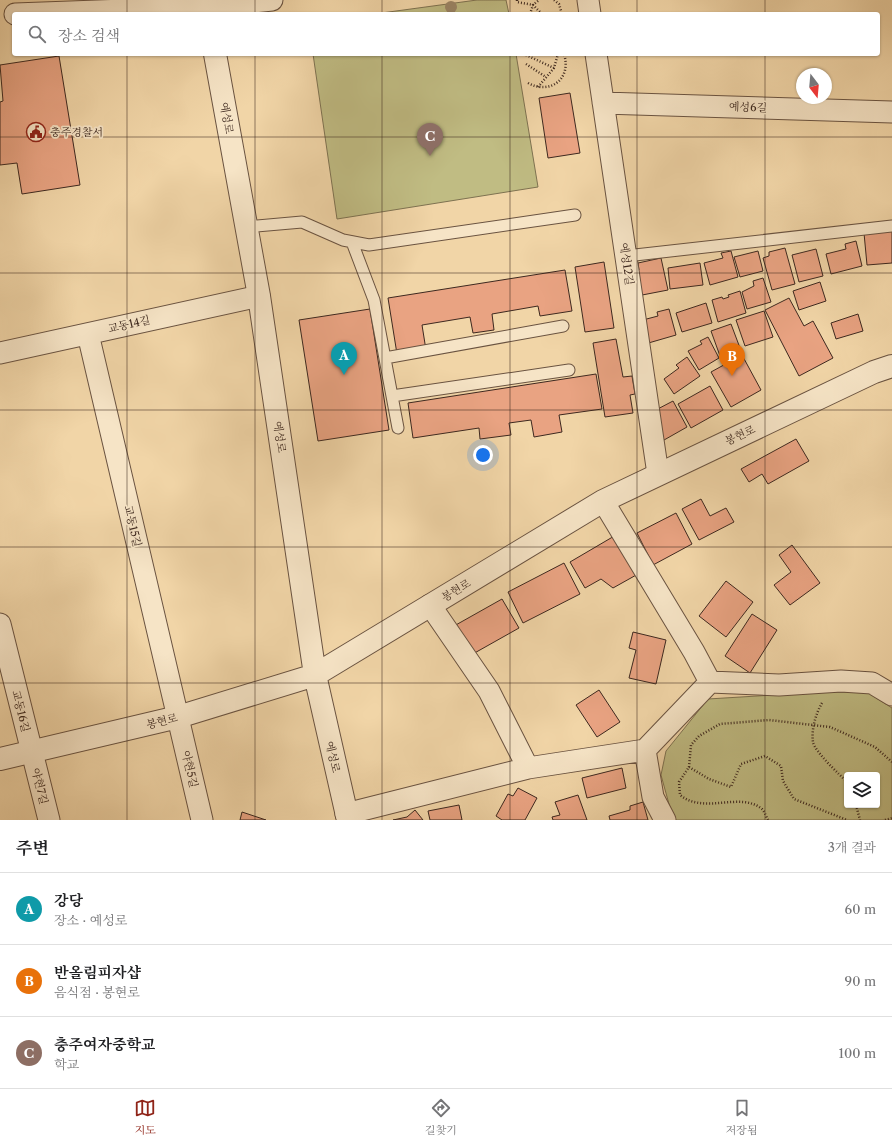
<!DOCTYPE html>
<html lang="ko">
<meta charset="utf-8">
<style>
:root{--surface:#fff;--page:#f6f6f6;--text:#202124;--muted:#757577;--line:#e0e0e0;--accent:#8f2418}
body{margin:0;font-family:"Libre Caslon Text","Noto Serif KR",serif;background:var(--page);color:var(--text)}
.controls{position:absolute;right:12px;bottom:12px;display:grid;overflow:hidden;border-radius:4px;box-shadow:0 1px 3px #0004}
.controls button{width:36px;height:36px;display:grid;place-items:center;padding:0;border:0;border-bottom:1px solid var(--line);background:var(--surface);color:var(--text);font:20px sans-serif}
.compass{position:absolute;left:796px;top:68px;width:36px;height:36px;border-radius:50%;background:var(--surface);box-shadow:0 1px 3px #0004;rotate:164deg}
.you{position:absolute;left:483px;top:455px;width:14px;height:14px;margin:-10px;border:3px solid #fff;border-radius:50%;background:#1a73e8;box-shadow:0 0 0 6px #1a73e833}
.badge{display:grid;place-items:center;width:26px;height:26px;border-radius:50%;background:var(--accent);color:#fff;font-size:13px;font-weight:700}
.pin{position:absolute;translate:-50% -33px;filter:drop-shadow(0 1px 2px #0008)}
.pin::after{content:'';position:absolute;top:21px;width:14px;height:12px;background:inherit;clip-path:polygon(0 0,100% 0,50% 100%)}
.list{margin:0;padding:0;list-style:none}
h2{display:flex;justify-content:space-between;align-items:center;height:52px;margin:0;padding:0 16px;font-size:17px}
h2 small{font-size:13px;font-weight:400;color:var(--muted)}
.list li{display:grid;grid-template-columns:26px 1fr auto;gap:12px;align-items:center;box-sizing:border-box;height:72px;padding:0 16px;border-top:1px solid var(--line)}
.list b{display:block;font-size:15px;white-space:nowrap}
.list p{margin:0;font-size:13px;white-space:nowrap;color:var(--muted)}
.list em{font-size:13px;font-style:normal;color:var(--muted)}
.icon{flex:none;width:22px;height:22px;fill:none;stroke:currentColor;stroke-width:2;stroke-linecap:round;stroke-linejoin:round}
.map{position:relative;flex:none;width:892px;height:820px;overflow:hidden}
.search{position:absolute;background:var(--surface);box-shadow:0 1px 3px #0004;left:12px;right:12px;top:12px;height:44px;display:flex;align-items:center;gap:10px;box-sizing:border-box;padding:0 14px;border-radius:4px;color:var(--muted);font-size:15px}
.sheet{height:268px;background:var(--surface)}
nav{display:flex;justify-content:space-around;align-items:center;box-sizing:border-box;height:56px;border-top:1px solid var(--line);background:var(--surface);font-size:11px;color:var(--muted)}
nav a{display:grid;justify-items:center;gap:2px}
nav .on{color:var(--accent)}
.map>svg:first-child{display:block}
.green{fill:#c0bc83;stroke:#7e7251;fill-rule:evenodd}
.building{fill:#e9a382;stroke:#3d281f}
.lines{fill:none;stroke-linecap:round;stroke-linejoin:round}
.service-casing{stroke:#6a5341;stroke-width:13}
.minor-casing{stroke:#6a5341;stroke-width:23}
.tertiary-casing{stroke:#6a5341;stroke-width:24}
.path{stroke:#3d281f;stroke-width:2.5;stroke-dasharray:1 2;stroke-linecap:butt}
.service{stroke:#f6e4c6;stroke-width:11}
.minor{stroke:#f6e4c6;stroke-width:21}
.tertiary{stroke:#f6e4c6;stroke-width:22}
.tree{fill:#9c8667}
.grid{fill:none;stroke:#3d281f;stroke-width:1;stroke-opacity:0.55}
.labels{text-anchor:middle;stroke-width:3.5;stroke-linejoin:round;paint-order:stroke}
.street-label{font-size:11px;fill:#3d281f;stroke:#f6e4c6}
.poi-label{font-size:11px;fill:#3d281f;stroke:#f6e4c6;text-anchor:start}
</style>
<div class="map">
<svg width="892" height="820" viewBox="0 0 892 820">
<rect width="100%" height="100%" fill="#f1d5a7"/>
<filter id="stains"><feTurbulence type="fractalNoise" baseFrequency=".005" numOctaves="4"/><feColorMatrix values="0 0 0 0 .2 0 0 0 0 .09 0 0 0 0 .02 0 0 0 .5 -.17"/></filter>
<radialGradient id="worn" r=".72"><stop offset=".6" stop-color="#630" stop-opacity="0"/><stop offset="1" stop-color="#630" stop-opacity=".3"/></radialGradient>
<path class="green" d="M477 0H506L509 14H374Z
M313 54H516L538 187 337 219Z
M823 692H867L892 708V820H675L672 815 661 775 666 751 708 699ZM847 775H877V805H847Z"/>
<path class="building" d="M59 56 80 185 22 194 17 163 0 165V102L3 101 0 65Z
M570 93 580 153 548 158 539 98Z
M892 230V263L867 265 864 233Z
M856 241 862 266 831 274 826 254 846 249 845 244Z
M785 248 795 284 772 290 763 258 769 256V252Z
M816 249 823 276 799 282 792 255Z
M731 251 738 277 710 285 704 263 723 258 721 253Z
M758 251 763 271 740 277 734 257Z
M661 258 668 290 637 296 631 271 639 270 638 263Z
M604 262 614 328 585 332 575 267Z
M700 263 703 285 670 289 668 268Z
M565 270 572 311 540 316 538 306 492 314 494 330 473 333 470 317 422 325 426 350 397 354 388 298Z
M763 278 771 302 747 309 742 292 754 286 753 281Z
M820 282 826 301 799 310 793 291Z
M740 291 746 313 718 322 712 300 722 297 723 299 729 297 728 295Z
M789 298 804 326 813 321 833 358 799 376 765 310Z
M706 303 712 323 682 332 676 313Z
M370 309 389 430 318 441 299 320Z
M669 309 676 335 645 344 639 321 658 316 657 312Z
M764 311 773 337 745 346 736 320Z
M858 314 863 331 836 339 831 323Z
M731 324 740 348 720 356 711 331Z
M708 337 719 358 699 370 688 351 702 344 700 341Z
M616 339 623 377 632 376 635 394 630 395 633 413 605 417 593 343Z
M742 355 761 390 731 407 711 372Z
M687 357 700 376 674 394 664 379 679 368 676 365Z
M596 374 602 409 559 415 562 432 534 437 531 420 509 423 511 435 480 439 479 428 413 438 408 403Z
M710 386 723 410 691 428 678 404Z
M673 401 687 427 657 444 652 412Z
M796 439 809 461 768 484 762 474 749 482 741 469Z
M701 499 710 516 726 508 734 522 699 540 682 509Z
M676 513 692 544 653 565 637 533Z
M616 535 638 574 613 588 601 579 585 588 570 562Z
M792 545 820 583 790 605 774 585 791 572 779 555Z
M564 563 580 594 523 623 508 592Z
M726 581 753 602 726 637 699 616Z
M502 599 519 628 471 655 454 626Z
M752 614 777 630 750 673 725 656Z
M633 632 666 640 656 684 629 678 636 650 629 648Z
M599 690 620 722 597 737 576 705Z
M622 768 626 788 587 798 582 778Z
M518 788 537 798 525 820H502L496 816 508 794 513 796Z
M578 795 587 820H553L552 817 560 815 555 802Z
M643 802 648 820H610L609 816 630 810V806Z
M459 805 462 820H430L428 811Z
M415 810 423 820H393L407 817Z
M242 812 266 820H240Z"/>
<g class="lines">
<g class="service-casing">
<path id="service" d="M246 227 302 222 343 240 369 245 575 215
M352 242 374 300 398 428
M626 256 892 226
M385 358 563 326
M392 396 569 370"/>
</g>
<g class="minor-casing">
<path id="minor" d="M588 0 590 14
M15 14 207 7 272 0
M596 54 658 474
M603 103 892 112
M88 334 202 820
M0 353 259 296
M603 501 694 652 710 682 779 685 841 681 872 683 892 695
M430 605 489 691 528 768
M0 624 49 820
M645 750 653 797 665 820
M346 814 528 768 645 750 710 682"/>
</g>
<g class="tertiary-casing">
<path id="tertiary" d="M206 0 208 14
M215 54 259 296 315 675 348 820
M0 759 178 717 315 675 603 501 874 372 892 366"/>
</g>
<path class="path" d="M517 0V2L533 5 542 14
M554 0 559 4 562 14
M530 14 533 5 539 0
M526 55 554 68
M526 64 546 77
M528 83C550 95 572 79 564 54
M538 87 554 68 558 54
M822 703C816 713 811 730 813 742 815 752 839 774 847 782
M689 767 709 779 731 787 741 764 765 756 781 766 783 781 794 799 847 820
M856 805 860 820
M768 820C766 817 765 812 762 809 740 791 705 815 680 795L679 782 689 767 691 745 699 736 720 724 769 720 830 727 875 747 892 762
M885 820 892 818"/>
<use href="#service" class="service"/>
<use href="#minor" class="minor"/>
<use href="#tertiary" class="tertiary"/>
</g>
<circle class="tree" cx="451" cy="7" r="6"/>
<path class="grid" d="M127 0V14M255 0V14M382 0V14M510 0V14M637 0V14M765 0V14M127 54V820M255 54V820M382 54V820M510 54V820M637 54V820M765 54V820M0 137H892M0 273H892M0 410H892M0 547H892M0 683H892"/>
<defs>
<g id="civic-ring" transform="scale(1)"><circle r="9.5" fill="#f6e4c6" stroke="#8f2418" stroke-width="1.5"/><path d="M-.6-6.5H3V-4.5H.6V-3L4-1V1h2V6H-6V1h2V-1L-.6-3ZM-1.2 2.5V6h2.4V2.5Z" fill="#8f2418"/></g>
</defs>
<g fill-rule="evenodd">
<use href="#civic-ring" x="36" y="132"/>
</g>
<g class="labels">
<g class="street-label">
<text transform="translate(748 107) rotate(2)" y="4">예성6길</text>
<text transform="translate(227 118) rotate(80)" y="4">예성로</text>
<text transform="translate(627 264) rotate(82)" y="4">예성12길</text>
<text transform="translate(129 324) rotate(-13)" y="4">교동14길</text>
<text transform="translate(740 435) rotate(-25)" y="4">봉현로</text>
<text transform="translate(280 437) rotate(82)" y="4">예성로</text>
<text transform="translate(133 526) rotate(77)" y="4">교동15길</text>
<text transform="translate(456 590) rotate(-31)" y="4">봉현로</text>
<text transform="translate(21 711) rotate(76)" y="4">교동16길</text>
<text transform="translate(162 721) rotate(-14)" y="4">봉현로</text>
<text transform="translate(333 757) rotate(77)" y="4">예성로</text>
<text transform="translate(190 769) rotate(77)" y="4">야현5길</text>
<text transform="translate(40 786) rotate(76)" y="4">야현7길</text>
</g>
<g class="poi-label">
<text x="50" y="136">충주경찰서</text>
</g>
</g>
<rect width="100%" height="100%" filter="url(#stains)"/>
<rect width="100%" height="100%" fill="url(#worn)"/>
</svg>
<div class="controls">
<button><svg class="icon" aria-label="layers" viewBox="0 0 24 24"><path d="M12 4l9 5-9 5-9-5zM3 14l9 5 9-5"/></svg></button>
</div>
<svg class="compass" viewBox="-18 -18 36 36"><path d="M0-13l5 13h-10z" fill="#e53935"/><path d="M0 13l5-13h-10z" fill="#757577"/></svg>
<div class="you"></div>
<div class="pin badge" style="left:344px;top:375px;background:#0f9aa8">A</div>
<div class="pin badge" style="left:732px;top:376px;background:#e8710a">B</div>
<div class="pin badge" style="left:430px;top:156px;background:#8d6e63">C</div>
<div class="search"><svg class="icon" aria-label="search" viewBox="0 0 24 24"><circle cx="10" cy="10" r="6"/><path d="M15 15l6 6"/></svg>장소 검색</div>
</div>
<section class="sheet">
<h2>주변<small>3개 결과</small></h2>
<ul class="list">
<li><span class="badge" style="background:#0f9aa8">A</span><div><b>강당</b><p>장소 · 예성로</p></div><em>60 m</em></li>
<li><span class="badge" style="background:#e8710a">B</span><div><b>반올림피자샵</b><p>음식점 · 봉현로</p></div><em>90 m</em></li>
<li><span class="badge" style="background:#8d6e63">C</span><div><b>충주여자중학교</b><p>학교</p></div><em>100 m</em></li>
</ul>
</section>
<nav>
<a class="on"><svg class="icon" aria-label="map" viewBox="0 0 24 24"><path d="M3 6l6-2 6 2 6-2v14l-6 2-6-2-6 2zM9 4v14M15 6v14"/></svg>지도</a>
<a><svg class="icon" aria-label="directions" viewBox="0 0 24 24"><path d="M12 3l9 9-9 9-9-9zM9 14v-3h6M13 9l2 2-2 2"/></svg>길찾기</a>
<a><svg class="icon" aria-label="saved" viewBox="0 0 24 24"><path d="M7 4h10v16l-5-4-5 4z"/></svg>저장됨</a>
</nav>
